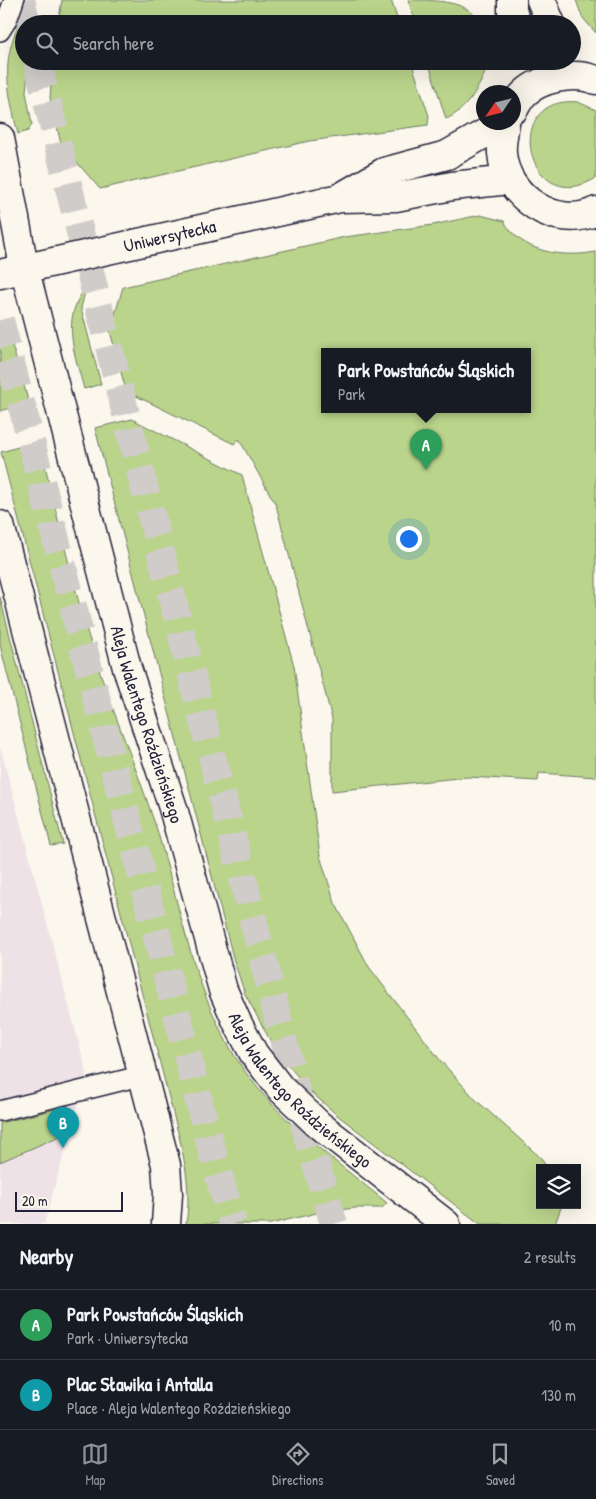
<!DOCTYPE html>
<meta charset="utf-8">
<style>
:root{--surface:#171b24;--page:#20242c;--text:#f1f3f6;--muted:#9ea1a6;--line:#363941;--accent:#8c9099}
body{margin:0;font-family:"Patrick Hand",sans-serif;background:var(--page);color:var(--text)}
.controls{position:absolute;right:15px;bottom:15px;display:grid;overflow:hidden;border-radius:0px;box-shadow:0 5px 20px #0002}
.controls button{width:45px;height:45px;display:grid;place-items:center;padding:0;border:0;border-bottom:1px solid var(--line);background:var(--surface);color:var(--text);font:25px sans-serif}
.compass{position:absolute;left:476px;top:85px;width:45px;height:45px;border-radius:50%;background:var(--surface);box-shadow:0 5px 20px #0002;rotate:235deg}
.scale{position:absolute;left:15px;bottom:12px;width:108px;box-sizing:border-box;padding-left:5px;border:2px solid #22223b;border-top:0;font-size:14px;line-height:18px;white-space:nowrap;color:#22223b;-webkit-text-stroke:4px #fbf7ec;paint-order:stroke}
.you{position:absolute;left:408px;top:538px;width:18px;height:18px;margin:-12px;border:4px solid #fff;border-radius:50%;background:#1a73e8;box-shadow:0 0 0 8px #1a73e833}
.badge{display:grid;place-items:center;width:32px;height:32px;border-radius:50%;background:var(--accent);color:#fff;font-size:16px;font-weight:700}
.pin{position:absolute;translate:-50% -41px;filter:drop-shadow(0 1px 2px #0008)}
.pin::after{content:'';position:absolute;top:26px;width:18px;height:15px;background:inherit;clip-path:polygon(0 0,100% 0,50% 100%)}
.popup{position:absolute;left:321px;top:348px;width:210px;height:65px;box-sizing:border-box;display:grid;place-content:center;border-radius:0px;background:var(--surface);filter:drop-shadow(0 1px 4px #0005);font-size:16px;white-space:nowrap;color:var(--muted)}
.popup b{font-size:19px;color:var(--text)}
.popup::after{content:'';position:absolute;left:50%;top:100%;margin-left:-10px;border:10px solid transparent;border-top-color:var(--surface)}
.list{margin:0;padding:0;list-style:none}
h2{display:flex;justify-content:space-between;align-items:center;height:65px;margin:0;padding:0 20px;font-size:21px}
h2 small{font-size:16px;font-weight:400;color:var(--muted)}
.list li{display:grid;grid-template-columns:32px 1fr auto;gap:15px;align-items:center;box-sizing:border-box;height:70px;padding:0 20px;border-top:1px solid var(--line)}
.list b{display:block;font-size:19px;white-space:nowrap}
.list p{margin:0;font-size:16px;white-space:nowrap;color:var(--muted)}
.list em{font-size:16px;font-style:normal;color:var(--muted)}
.icon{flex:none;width:28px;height:28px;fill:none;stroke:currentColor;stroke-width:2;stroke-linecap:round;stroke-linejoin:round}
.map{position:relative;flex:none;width:596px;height:1224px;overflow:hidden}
.search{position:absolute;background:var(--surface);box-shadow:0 5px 20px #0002;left:15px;right:15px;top:15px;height:55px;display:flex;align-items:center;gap:12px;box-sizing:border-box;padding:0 18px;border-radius:28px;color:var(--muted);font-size:19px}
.sheet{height:205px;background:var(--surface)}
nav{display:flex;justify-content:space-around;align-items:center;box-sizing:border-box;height:70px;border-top:1px solid var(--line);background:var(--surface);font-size:14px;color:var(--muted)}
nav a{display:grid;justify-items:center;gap:2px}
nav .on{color:var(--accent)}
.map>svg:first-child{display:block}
.built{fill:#eee2e7}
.green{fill:#bad48b;stroke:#6e7b63;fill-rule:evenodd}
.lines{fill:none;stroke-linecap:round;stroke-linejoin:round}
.primary-tunnel{stroke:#d0ccc9;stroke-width:28;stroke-dasharray:28 14;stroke-linecap:butt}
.service-casing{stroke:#22223b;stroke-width:22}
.minor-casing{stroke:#22223b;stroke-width:31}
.secondary-casing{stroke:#22223b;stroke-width:31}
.service{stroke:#fbf7ec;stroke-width:19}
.minor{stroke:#fbf7ec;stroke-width:28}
.secondary{stroke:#fbf7ec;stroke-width:28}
.labels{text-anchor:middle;stroke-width:4;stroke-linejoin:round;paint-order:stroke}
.street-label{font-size:18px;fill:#22223b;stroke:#fbf7ec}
</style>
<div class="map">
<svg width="596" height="1224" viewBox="0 0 596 1224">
<rect width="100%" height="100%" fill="#fbf7ec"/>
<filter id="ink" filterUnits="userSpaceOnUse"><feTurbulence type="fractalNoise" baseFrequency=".02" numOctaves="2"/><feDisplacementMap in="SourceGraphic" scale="10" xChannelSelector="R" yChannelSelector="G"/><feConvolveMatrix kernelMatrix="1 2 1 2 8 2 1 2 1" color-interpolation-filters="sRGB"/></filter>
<g filter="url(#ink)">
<path class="built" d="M0 746 87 1074 44 1224H0Z"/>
<path class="green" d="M62 0H391L399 24H58Z
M408 0C434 0 471 0 480 24H416Z
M576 0H596V33L582 17Z
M31 10 35 14 36 24H24V61H29L26 92 32 124 28 131 18 134C6 83 0 59 25 11Z
M53 61H411L429 116 428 125 309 141 100 189 61 144 50 98Z
M428 61H489C483 82 467 111 446 119Z
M578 102 596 110V178C527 220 499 94 578 102Z
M480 215 504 221C521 253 563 258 596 252V777L539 773 538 781 468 777 332 791V719L276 505 239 439 234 444 126 391 110 331 123 287 345 237 433 225ZM325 351H527V409H325Z
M86 288 81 308 101 384 84 389C75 355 60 318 86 288Z
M0 329 12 345 29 403 0 411Z
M132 419 242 475 294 666 320 856 335 903 369 967 440 1060 476 1100 541 1158 547 1168H540V1205H562L555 1224H480L337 1115 312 1093 287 1064 271 1042 245 994 234 961 95 428Z
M39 441C60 525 78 612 107 693 124 739 142 784 157 830 182 912 194 998 244 1070 281 1122 332 1158 381 1198L387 1203 382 1208H356L321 1212 270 1224H186C191 1194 186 1166 179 1136L1 452Z
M0 597 63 844 51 846 0 645Z
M68 1106 74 1130 0 1162V1123Z"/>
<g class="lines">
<path class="primary-tunnel" d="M21 0 27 24
M37 61 308 1138 334 1224
M0 320 212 1152 233 1224"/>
<g class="service-casing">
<path id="service" d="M0 31 7 20 14 0
M0 1111 144 1075"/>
</g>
<g class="minor-casing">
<g id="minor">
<path d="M512 0V11L517 24"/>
<path d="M541 0 551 24"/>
<path d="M514 109C516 105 519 100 522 96 538 78 574 71 596 80"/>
<path d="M505 122C504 132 501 144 502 153 505 196 556 231 596 211"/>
<path d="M341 197 384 172 447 155 505 122"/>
<path id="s1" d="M0 274 340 198 396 197 452 186 510 180"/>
</g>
</g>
<g class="secondary-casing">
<g id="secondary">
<path id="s2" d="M0 138 24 267 127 668 173 808 223 990 237 1022 254 1054 281 1089 319 1125 446 1224"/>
<path d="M0 525 166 1165 168 1194 166 1224"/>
</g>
</g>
<use href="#service" class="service"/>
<use href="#minor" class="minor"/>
<use href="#secondary" class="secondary"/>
</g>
</g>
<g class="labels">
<g class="street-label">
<text dy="6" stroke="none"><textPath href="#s1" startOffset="174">Uniwersytecka</textPath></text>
<text dy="6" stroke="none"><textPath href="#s2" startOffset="605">Aleja Walentego Roździeńskiego</textPath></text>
<text dy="6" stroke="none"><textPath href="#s2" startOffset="1010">Aleja Walentego Roździeńskiego</textPath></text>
</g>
</g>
</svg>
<div class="controls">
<button><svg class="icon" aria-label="layers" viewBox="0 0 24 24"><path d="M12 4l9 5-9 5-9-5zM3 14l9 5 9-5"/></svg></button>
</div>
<svg class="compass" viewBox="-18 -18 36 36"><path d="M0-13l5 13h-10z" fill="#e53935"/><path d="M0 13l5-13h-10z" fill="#9ea1a6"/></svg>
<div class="scale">20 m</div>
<div class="you"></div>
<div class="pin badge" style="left:426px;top:470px;background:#2e9e5b">A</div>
<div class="popup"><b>Park Powstańców Śląskich</b>Park</div>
<div class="pin badge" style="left:63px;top:1148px;background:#0f9aa8">B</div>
<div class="search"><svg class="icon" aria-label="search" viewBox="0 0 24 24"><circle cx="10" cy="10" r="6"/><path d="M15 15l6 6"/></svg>Search here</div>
</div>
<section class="sheet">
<h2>Nearby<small>2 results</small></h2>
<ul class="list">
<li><span class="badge" style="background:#2e9e5b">A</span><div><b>Park Powstańców Śląskich</b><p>Park · Uniwersytecka</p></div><em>10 m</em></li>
<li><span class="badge" style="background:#0f9aa8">B</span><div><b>Plac Sławika i Antalla</b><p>Place · Aleja Walentego Roździeńskiego</p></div><em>130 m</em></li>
</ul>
</section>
<nav>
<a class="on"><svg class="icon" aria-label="map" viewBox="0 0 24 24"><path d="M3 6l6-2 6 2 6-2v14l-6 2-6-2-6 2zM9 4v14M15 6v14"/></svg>Map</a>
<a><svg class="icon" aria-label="directions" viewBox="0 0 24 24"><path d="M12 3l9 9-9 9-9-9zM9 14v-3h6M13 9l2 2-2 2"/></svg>Directions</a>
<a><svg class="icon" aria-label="saved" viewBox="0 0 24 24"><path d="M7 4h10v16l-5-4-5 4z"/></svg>Saved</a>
</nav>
